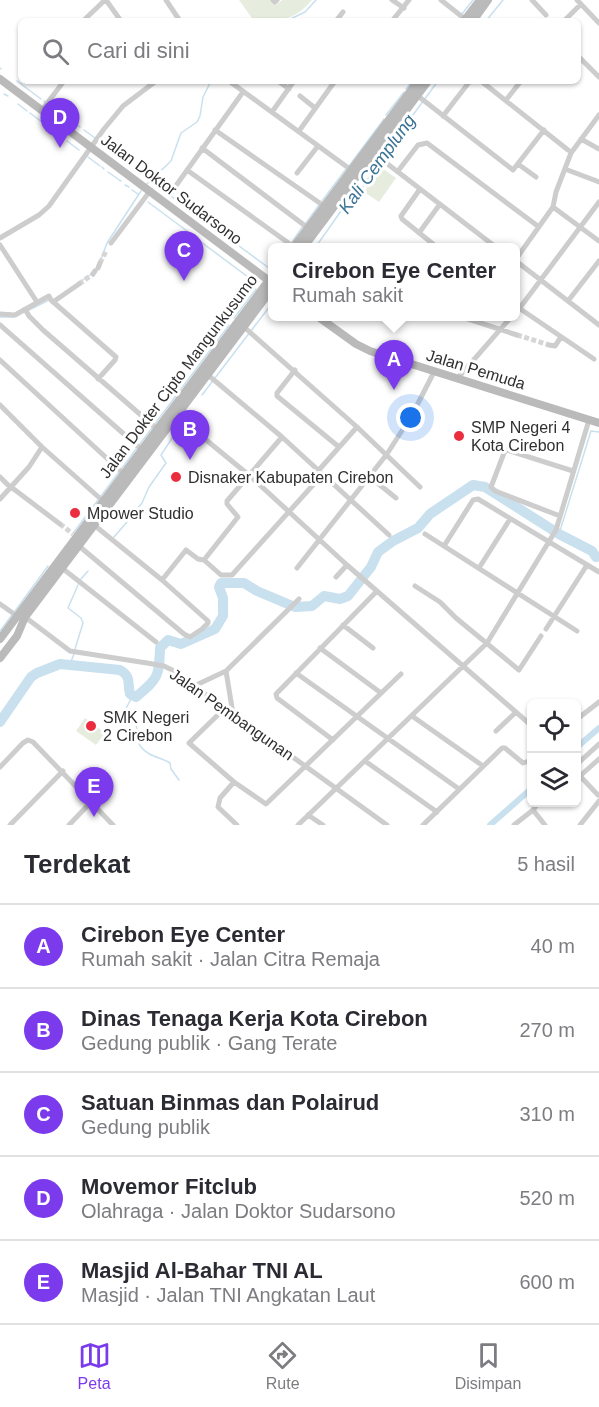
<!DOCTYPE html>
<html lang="id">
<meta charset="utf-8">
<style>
:root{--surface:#fff;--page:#f2f2f3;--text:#2b2b33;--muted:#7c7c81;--line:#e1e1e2;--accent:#7c3aed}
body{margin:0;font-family:Arial,sans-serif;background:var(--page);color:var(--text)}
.controls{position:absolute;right:18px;bottom:18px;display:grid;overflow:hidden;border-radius:9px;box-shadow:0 2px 4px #0004}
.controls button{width:54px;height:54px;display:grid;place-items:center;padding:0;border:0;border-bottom:2px solid var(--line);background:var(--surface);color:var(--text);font:30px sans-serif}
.you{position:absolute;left:411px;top:418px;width:21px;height:21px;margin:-15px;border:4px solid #fff;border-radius:50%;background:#1a73e8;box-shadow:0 0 0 9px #1a73e833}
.badge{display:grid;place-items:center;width:39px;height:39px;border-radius:50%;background:var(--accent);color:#fff;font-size:20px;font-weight:700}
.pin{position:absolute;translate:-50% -50px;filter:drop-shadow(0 2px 3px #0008)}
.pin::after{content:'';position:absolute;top:32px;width:21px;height:18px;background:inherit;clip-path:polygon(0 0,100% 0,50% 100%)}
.popup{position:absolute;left:268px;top:243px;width:252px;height:78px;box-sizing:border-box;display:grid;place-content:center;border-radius:9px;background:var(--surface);filter:drop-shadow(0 2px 4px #0005);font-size:20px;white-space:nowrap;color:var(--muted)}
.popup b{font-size:22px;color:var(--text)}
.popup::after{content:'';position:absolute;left:50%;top:100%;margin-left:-12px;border:12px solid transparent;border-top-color:var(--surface)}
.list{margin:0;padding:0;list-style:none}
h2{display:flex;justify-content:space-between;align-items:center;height:78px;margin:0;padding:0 24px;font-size:26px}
h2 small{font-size:20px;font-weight:400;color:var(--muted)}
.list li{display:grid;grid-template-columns:39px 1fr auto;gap:18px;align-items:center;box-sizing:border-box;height:84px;padding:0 24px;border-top:2px solid var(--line)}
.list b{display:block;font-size:22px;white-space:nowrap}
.list p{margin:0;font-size:20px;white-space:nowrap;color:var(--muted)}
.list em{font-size:20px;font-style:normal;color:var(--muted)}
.icon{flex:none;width:33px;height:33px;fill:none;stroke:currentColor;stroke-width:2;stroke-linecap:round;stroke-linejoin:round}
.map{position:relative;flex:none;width:599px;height:825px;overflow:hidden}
.search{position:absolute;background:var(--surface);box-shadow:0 2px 4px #0004;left:18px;right:18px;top:18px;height:66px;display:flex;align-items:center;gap:15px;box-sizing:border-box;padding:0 21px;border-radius:9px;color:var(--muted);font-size:22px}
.sheet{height:498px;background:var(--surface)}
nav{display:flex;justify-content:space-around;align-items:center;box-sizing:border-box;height:84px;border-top:2px solid var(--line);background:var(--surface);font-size:16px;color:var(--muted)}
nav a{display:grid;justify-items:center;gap:3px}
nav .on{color:var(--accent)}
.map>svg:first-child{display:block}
.grass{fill:#e6edde}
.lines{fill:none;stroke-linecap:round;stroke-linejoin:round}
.stream{stroke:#c9e0ee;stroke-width:1.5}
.canal{stroke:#c9e0ee;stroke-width:6}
.river{stroke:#c9e0ee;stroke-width:10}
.street-tunnel{stroke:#d6d6d6;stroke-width:5;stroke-dasharray:5 2.5;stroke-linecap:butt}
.street{stroke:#cdcdcd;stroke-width:5}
.secondary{stroke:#bababa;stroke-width:8}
.poi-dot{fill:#eb2e3f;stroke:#fff;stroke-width:2}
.labels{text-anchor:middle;stroke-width:6;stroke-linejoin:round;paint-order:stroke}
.street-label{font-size:16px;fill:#303030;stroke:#fff}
.poi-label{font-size:16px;fill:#303030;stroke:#fff;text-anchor:start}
.water-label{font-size:18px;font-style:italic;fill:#3a7395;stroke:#fff}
</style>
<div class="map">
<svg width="599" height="825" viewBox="0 0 599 825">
<rect width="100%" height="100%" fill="#fff"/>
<path class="grass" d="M239 0H270L276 5 282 0H312C294 21 280 21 254 21Z
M382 168 396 178 379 202 364 192Z
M85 718 105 733 96 745 76 731Z"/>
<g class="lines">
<path class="stream" d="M462 14 473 0
M286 21 305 12 316 0
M486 21 503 0
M0 68 1 69
M17 81 41 99
M406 89 411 83
M4 94 8 96
M44 101 45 102
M18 104 27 111
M54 108 61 114
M30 113 42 122
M386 115 404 92
M45 124 59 135
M77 125 80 127
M84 130 95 138
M67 141 79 150
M99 141 112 151
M88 157 100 166
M382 157 438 81
M349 166 384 119
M102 167 104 169
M108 172 118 179
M146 177 167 193
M119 180 121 181
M125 185 129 187
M146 185 171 161 181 133 197 122 200 116 203 97 211 81
M132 190 138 194
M171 196 269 268 272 264
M322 201 346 169
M148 202 187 231
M306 223 319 205
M193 236 256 283
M292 242 303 226
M287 248 288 246
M315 248 341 211 359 193 379 161
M100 262 107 243 141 191
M80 282 90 275
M27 311 49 300
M0 317H14
M234 318 256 289
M202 395 270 306
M154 425 229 325
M139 445 152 428
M122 468 136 449
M101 496 119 472
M136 510 142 503 149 487 166 463 161 455 190 411
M74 532 98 500
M559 534 591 431 599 432
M114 537 127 522
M596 557 599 558
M81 579 88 571
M15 611 48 566
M0 631 12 615
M75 649 83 623 81 618 68 608 78 585
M70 664 74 654
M132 697 123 714 124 717C146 724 131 734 141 747 149 757 160 757 170 763L171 769 179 780"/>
<path class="canal" d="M576 748 599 728
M490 825 532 788"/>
<path class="river" d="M0 722 31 677 37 673 60 664 120 670C132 677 127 683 130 694L136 697C159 678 159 676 160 648L168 640 181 644 215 629 223 616V598L219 587 221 583H244L257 591 295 607 312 606 324 596 340 599 348 596 371 567 378 552 393 541 418 528 430 514 473 485 485 487 559 534 592 551 596 557"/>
<path class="street-tunnel" d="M100 263 106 251
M79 284 93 274
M517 335 549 345
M60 524 73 534"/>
<path class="street" d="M106 0 121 21
M166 0 180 21
M273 0 275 2 277 0
M392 0 404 8
M441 0 465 19
M532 0 546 15
M577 0 599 23
M83 21 105 0
M336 21 343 12
M392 21 409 0
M564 21 581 4
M578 56 599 77
M229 81 354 172
M278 81 289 89
M481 81 568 150
M300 96 315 108
M418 96 513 170 544 130
M506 100 521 81
M42 110 64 81
M272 112 294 81
M443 116 470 81
M215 130 324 206
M299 131 335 81
M581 139 599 149
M202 148 308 228
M372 152 497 248
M518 164 536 177
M565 169 599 182
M187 170 294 247
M398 171 418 145 427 143 539 227
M297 173 318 146
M420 189 401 216 402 219 438 248
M170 194 243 92
M553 207 599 241
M419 233 440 204
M0 238 39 215 49 206 104 129 123 106 156 81
M111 243 150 191
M0 245 37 302
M516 259 553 207 556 192 571 153 599 115
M516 261 599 325
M98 268 100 263
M93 274 95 271
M568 301 599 261
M53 302 79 284
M516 306 594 359
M25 309 29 316 43 330 157 429
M516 313 599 202
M0 314 15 315 49 296 51 300 116 357 115 360 98 379
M459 316 517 335
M0 325 142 450
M244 327 357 427 420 487
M549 345 555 346 561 337
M0 360 124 474
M295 370 277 393V396L339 447
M208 375 282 437 389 535
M457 379 512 316
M0 405 42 447 103 501
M177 416 250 476 347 565 532 726
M318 471 357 427
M0 477 10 487
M370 477 396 498
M11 487 60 524
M0 499 29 467 42 447
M560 516 495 491 491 487 504 453 507 450 573 471
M425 534 577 631
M79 546 184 634 190 637 202 629 208 623V621L162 580 94 525
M444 546 473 500 478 499 599 572
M204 560 221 575H232L322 475
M62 568 156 642
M297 568 387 454 412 415 434 372
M479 568 510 519
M336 577 347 565
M162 580 186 550 198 559 204 560 238 517 227 504V501L282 437
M415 586 440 602 456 618 519 670 541 636
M0 604 17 616
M25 617 70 651 147 663 164 666 172 670 387 825
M343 625 373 648
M546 629 587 565
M320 648 381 693
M226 671 233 714
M296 673 459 789
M194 686 226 671 299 599
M225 708 189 743 234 782 266 804 401 674
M412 716 483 766
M576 720 599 702
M496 731 515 713
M333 740 277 698 276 694 377 591
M365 761 437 812
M576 765 599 744
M0 767 23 743 28 740 33 742 113 825
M234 782 220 798 218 807 237 825
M598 795 580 776 599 759
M533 810 545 825
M308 815 323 825
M10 825 63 771
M69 825 91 802
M298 825 487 643 556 530 589 420
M423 825 502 748H505L523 763 532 760
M514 825 533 810 539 802
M580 825 599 801"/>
<path class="secondary" d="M464 21 480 0
M473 21 488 0
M0 79 272 283
M293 248 418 81
M303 248 428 81
M317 316 356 344 370 351 599 423
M0 639 272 276
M0 658 17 636 25 617 272 289"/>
</g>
<g class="poi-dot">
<circle cx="459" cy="436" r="6"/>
<circle cx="176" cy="477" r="6"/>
<circle cx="75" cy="513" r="6"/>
<circle cx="91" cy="726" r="6"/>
</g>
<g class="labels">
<g class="street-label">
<text transform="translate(172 189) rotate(37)" y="6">Jalan Doktor Sudarsono</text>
<text transform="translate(476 369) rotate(17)" y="6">Jalan Pemuda</text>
<text transform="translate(178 376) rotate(-53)" y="6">Jalan Dokter Cipto Mangunkusumo</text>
<text transform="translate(232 714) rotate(35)" y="6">Jalan Pembangunan</text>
</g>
<g class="poi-label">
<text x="471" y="433">SMP Negeri 4<tspan x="471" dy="18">Kota Cirebon</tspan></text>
<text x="188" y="483">Disnaker Kabupaten Cirebon</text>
<text x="87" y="519">Mpower Studio</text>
<text x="103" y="723">SMK Negeri<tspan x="103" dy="18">2 Cirebon</tspan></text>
</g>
<g class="water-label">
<text transform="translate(377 164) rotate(-54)" y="6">Kali Cemplung</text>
</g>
</g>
</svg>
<div class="controls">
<button><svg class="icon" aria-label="locate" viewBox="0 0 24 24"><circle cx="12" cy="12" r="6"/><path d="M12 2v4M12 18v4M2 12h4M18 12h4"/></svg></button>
<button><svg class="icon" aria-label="layers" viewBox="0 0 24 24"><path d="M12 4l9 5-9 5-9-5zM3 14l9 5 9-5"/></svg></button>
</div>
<div class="you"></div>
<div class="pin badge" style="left:394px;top:390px">A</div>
<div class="popup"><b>Cirebon Eye Center</b>Rumah sakit</div>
<div class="pin badge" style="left:190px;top:460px">B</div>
<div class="pin badge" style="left:184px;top:281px">C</div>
<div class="pin badge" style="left:60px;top:148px">D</div>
<div class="pin badge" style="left:94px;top:817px">E</div>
<div class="search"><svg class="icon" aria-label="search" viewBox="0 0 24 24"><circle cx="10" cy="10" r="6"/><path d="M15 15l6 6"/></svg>Cari di sini</div>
</div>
<section class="sheet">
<h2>Terdekat<small>5 hasil</small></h2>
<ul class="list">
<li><span class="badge">A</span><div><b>Cirebon Eye Center</b><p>Rumah sakit · Jalan Citra Remaja</p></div><em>40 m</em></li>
<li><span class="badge">B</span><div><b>Dinas Tenaga Kerja Kota Cirebon</b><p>Gedung publik · Gang Terate</p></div><em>270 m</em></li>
<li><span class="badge">C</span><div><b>Satuan Binmas dan Polairud</b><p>Gedung publik</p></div><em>310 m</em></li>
<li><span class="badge">D</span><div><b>Movemor Fitclub</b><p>Olahraga · Jalan Doktor Sudarsono</p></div><em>520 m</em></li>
<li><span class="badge">E</span><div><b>Masjid Al-Bahar TNI AL</b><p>Masjid · Jalan TNI Angkatan Laut</p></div><em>600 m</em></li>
</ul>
</section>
<nav>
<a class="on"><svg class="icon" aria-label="map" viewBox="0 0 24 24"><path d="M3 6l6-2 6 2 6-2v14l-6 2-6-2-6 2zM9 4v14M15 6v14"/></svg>Peta</a>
<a><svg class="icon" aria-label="directions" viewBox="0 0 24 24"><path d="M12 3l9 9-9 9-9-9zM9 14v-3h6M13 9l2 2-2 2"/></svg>Rute</a>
<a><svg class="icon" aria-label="saved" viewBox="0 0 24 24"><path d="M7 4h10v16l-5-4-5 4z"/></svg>Disimpan</a>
</nav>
